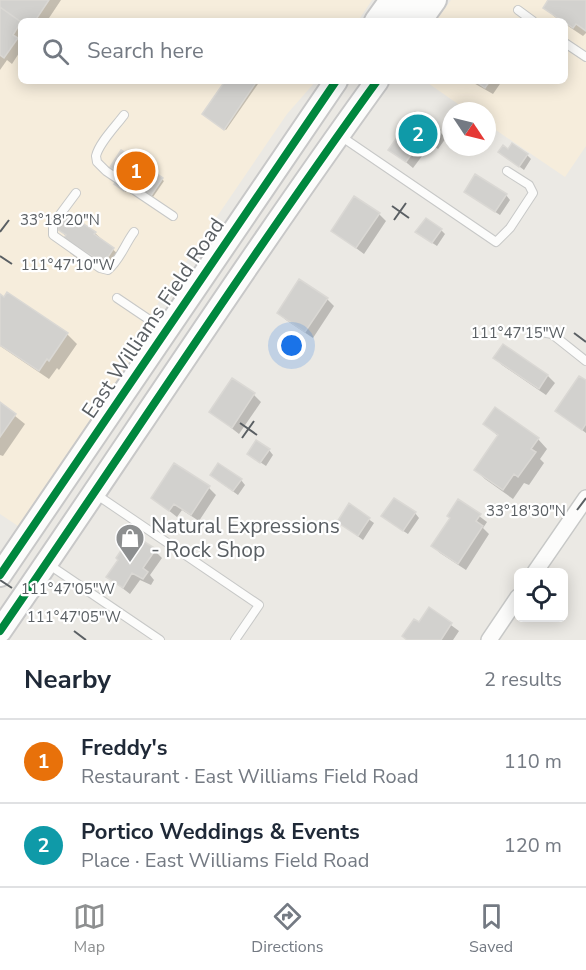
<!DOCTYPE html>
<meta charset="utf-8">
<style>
:root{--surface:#fff;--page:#f6f6f7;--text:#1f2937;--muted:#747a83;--line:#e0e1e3;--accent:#8d8f90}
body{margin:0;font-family:"Nunito Sans",sans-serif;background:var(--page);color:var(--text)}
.controls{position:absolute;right:18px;bottom:18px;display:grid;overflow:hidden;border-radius:9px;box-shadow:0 3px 15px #0003}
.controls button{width:54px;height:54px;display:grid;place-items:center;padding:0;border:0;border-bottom:2px solid var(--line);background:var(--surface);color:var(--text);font:30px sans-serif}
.compass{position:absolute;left:442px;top:102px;width:54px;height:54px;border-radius:50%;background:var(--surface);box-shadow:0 3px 15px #0003;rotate:125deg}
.you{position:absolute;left:292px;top:346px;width:21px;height:21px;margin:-15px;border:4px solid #fff;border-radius:50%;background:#1a73e8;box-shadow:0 0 0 9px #1a73e833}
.badge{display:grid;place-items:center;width:39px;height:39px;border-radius:50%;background:var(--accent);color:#fff;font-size:20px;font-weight:700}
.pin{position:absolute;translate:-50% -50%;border:3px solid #fff;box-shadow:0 2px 6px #0006}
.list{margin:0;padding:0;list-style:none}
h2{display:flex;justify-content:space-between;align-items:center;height:78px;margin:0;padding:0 24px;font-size:26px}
h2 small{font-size:20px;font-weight:400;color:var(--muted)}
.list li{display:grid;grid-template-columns:39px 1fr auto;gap:18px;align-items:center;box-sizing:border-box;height:84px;padding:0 24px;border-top:2px solid var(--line)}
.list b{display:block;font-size:22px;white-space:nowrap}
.list p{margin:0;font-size:20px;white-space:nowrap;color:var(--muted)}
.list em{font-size:20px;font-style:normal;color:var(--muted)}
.icon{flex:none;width:33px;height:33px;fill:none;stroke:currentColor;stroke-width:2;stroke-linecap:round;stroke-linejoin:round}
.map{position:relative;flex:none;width:586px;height:640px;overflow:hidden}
.search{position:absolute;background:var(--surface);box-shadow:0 3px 15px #0003;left:18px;right:18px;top:18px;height:66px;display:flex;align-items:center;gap:15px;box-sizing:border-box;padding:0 21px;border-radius:9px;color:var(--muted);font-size:22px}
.sheet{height:246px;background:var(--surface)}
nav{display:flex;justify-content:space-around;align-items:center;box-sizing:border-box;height:84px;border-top:2px solid var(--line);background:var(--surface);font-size:16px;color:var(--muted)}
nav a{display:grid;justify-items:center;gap:3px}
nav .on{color:var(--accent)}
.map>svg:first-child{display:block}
.commercial{fill:#f6eddc}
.shadow{fill:#0003}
.building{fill:#d2d1ce;stroke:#dad8d4;stroke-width:1.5}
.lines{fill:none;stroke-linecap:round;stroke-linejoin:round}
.service-casing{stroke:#c7c8c7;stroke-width:10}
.minor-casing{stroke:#c7c8c7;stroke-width:18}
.secondary-casing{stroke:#c8c8c8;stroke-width:26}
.service{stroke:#fcfcfb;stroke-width:8}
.minor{stroke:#fcfcfb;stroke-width:15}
.secondary{stroke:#fcfcfb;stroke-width:22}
.cycleway-casing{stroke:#fff;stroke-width:11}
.cycleway{stroke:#00873e;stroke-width:8}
.ticks{fill:none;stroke:#5a5f63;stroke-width:2}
.labels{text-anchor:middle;stroke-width:4.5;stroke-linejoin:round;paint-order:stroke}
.street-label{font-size:21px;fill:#5a5f63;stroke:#fff}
.poi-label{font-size:21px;fill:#5a5f63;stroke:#fff;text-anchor:start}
.ticks-label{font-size:15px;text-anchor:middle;fill:#5a5f63;stroke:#fff;stroke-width:4.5;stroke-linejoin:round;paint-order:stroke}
</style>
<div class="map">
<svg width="586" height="640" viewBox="0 0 586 640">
<rect width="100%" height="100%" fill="#ebe9e4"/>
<path class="commercial" d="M0 0H372L358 21H21V81H316L287 114 158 303 141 345 18 526 0 514Z
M451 0H586V146L565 177 487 124V111H468L425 81H565V21H436Z"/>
<path class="shadow" d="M0 0H61L47 21H21V50L12 64 7 60 0 70Z
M550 0H586V33L583 36 565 24V21H561L555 17 545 8Z
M227 81H260L226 130 206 116Z
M470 81H502L493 94Z
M439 131 446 138 438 149 431 144 413 168 390 149Z
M508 151 527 155 531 159 524 170 500 152Z
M132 159 151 166 153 168 151 171 164 181 153 197 132 182 126 192 116 184Z
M465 192 506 195 510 200 500 215Z
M379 214 386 221 364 254 333 231Z
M59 229 95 233 120 256 111 269 84 253 79 260 70 253 75 246Z
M441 230 445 234 437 246 422 236Z
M7 294 67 334 77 344 59 370 57 368 49 379 0 346V296L4 299Z
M327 299 334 306 313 338 286 320 278 313Z
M503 346 548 376 555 383 546 395 502 365 495 358Z
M586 382V433L557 411Z
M254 395 261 402 239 434 211 412Z
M0 404 25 424 3 456 0 455Z
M485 424 538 439 547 449 540 459 544 463 529 485 524 483 513 499 485 479 476 470 499 437Z
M269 450 273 455 266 466 254 458Z
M175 465 209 488 216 495 199 521 182 510 177 517 153 498Z
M217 480H241L245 485 238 495Z
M459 501 487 522 483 528 489 534 466 570 440 553 433 546 451 518Z
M350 506 374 523 363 540 339 522Z
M415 513 419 518 408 534 388 521Z
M155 551 162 558 150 575 154 580 151 585 140 580 130 594 108 577Z
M429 609 459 631 453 640H408Z"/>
<path class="building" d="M0 0H49L35 21 21 22 0 7Z
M548 0H586V31L576 24 573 28 543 8Z
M0 7 21 22 13 35 18 38 4 58 0 55Z
M225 81H257L224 130 202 114Z
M475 81H490L485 88Z
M415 112 440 130 431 143 423 138 406 162 388 150Z
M512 143 528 154 519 167 498 152 503 145 508 149Z
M121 150 132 157 135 153 152 165 150 169 163 178 151 196 110 167Z
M475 174 507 194 495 212 464 192Z
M120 175 130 182 124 191 114 184Z
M354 196 380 213 356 248 331 231Z
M67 213 96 232 94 234 114 248 104 263 73 245 64 238 66 235 57 229Z
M426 218 442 229 432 243 415 232Z
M299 279 328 298 305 332 277 313Z
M7 292 68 333 49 361 47 359 39 371 0 345V294L4 297Z
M503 344 548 375 539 389 493 358Z
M579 376 586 380V424L582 430 555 411Z
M232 378 255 393 232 428 209 412Z
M0 402 16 414 0 437Z
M495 407 539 438 531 449 536 452 518 477 514 474 503 490 474 470 498 435 483 424Z
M256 440 270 449 260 463 247 454Z
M174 463 210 486 191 515 174 504 169 511 151 498Z
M218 463 242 479 233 491 210 475Z
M394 498 416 512 403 531 381 516Z
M458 499 481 514 476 521 483 526 458 564 431 546 450 518 447 516Z
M349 503 370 518 358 536 337 522Z
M132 534 156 549 143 568 148 572 143 579 132 573 123 588 106 577 118 560 116 558Z
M429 607 452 623 441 640H407L402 636 414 619 419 622Z"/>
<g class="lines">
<g class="service-casing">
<path id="service" d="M518 10 533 21
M565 43 586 57
M124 115C115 127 99 143 96 156L97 162 106 171 173 216
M339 135 496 242 510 228 533 193 529 185 507 171
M76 193 53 224V235L100 268 108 270C120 260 125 244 134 232
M117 298 163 329
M536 331 552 334 586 361
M97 495 259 605 235 640
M48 564 160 640"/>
</g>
<g class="minor-casing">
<path id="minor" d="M535 572 586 498
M489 640 518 597"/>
</g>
<g class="secondary-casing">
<path id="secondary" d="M376 21 391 0
M401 21 414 0
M420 21 435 0
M0 575 336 81
M0 631C126 448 247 261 377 81"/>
</g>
<use href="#service" class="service"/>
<use href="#minor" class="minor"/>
<use href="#secondary" class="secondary"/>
<g class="cycleway-casing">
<path id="cycleway" d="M0 575 336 81
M0 631C126 448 247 261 377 81"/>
</g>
<use href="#cycleway" class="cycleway"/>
</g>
<path class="ticks" d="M392 206 409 218M394 220 406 203M0 232 9 220M0 256 12 264M574 333 586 342M240 423 257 435M242 438 254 421M577 510 586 498M0 580 12 588M74 631 86 640"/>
<defs>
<g id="shop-pin" transform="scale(1.5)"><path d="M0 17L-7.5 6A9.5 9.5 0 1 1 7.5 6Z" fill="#8d8f90" stroke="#fff"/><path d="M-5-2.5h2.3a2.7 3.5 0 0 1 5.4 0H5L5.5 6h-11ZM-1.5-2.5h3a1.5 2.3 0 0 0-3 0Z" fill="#fff"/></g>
</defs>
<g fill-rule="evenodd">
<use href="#shop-pin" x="130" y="538"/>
</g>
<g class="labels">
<g class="street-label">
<text transform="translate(153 318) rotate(-56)" y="7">East Williams Field Road</text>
</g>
<g class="poi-label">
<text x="151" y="533">Natural Expressions<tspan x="151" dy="24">- Rock Shop</tspan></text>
</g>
</g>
<g class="ticks-label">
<text x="60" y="225">33°18'20"N</text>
<text x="68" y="270">111°47'10"W</text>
<text x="518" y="338">111°47'15"W</text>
<text x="526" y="516">33°18'30"N</text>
<text x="68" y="594">111°47'05"W</text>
<text x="74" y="622">111°47'05"W</text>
</g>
</svg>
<div class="controls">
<button><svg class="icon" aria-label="locate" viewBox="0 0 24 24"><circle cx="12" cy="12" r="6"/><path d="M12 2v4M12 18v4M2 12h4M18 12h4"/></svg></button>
</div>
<svg class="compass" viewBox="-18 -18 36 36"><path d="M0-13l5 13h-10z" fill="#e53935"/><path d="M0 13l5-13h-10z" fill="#747a83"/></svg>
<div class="you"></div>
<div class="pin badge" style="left:136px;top:171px;background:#e8710a">1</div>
<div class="pin badge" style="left:418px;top:134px;background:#0f9aa8">2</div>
<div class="search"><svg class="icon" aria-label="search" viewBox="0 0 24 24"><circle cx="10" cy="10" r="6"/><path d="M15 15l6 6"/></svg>Search here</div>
</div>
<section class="sheet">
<h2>Nearby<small>2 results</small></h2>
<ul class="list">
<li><span class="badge" style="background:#e8710a">1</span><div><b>Freddy's</b><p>Restaurant · East Williams Field Road</p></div><em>110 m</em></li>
<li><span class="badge" style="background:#0f9aa8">2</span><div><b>Portico Weddings &amp; Events</b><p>Place · East Williams Field Road</p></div><em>120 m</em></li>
</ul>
</section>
<nav>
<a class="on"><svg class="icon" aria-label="map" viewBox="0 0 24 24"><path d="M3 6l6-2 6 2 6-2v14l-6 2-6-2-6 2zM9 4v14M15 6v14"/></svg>Map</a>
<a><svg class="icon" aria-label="directions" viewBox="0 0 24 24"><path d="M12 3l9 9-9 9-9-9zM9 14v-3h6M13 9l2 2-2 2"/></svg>Directions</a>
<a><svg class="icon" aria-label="saved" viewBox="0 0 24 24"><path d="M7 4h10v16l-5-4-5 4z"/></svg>Saved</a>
</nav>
